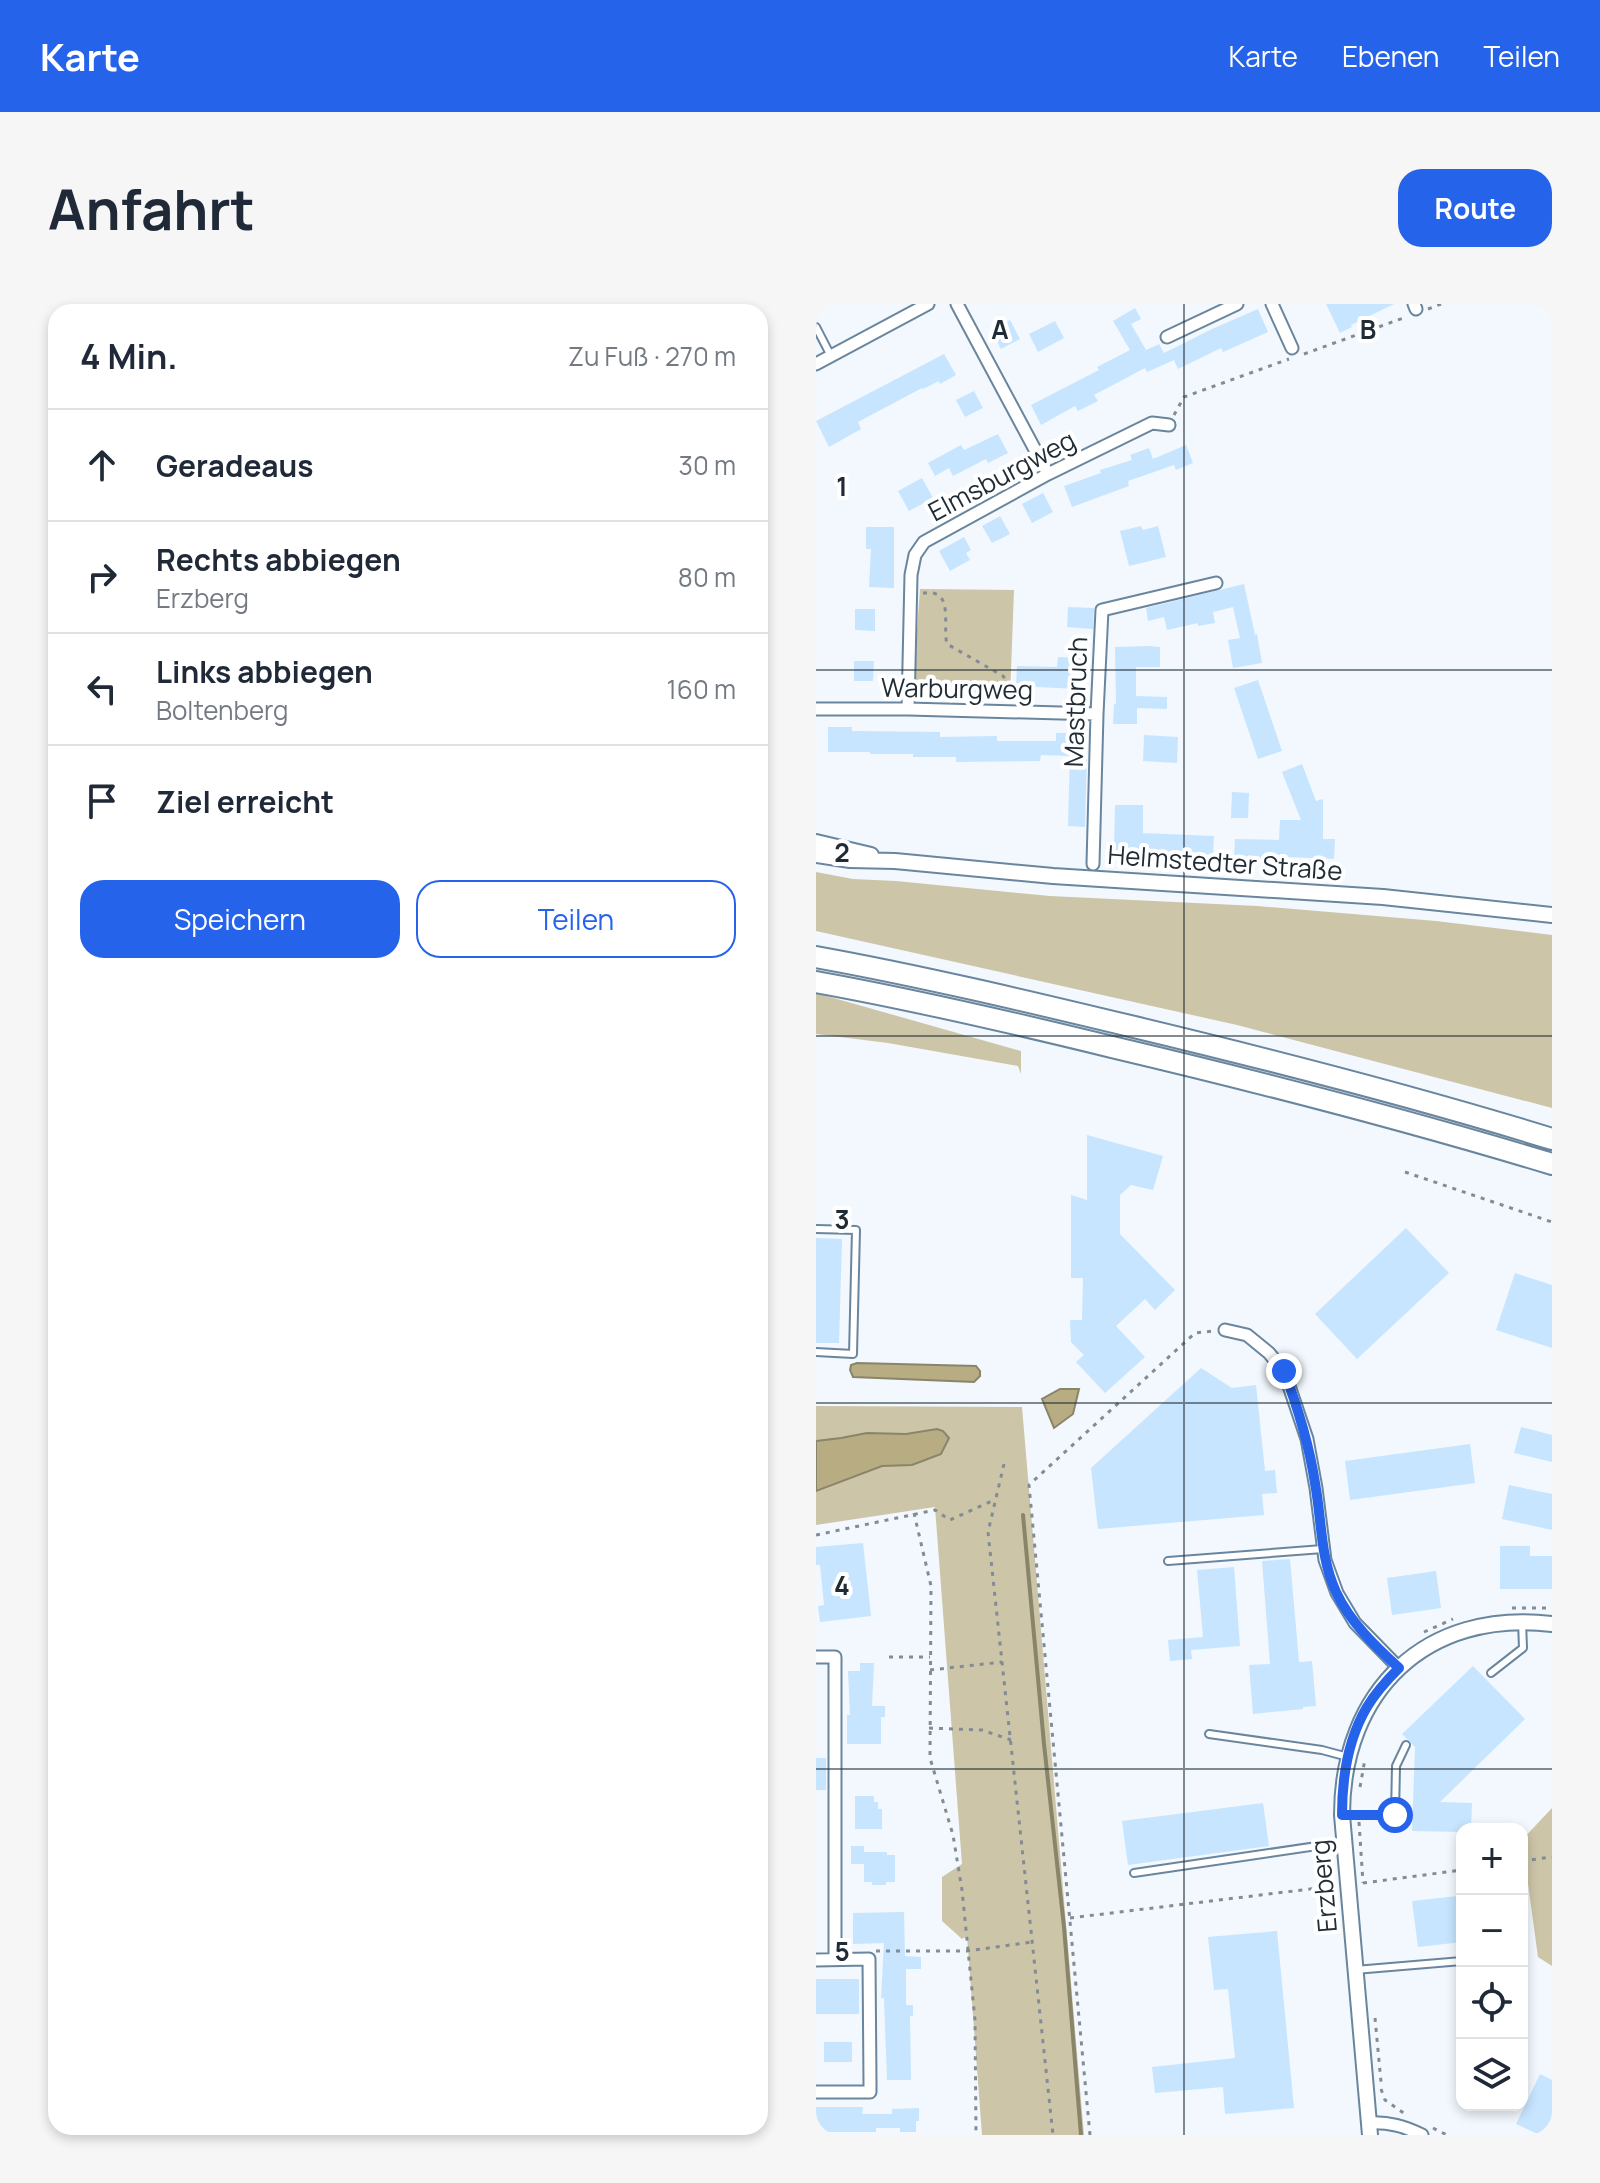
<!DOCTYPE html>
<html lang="de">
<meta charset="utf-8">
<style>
:root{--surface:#fff;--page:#f6f6f7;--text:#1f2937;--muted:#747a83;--line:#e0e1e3;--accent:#2563eb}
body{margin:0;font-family:Manrope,sans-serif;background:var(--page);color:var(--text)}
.controls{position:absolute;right:24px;bottom:24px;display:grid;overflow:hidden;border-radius:16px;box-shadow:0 4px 12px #0003}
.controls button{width:72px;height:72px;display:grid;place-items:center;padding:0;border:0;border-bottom:2px solid var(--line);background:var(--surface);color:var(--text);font:40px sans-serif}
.stop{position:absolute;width:24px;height:24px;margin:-18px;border:6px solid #2563eb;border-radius:50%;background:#fff}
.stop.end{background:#2563eb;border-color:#fff;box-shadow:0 2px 8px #0008}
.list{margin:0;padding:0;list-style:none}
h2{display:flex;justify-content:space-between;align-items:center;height:104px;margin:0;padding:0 32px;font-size:34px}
h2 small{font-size:26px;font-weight:400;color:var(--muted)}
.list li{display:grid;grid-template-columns:52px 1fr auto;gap:24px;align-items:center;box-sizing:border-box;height:112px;padding:0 32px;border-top:2px solid var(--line)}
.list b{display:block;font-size:30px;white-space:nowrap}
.list p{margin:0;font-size:26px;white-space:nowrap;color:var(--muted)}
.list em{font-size:26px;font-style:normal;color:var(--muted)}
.actions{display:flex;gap:16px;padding:24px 32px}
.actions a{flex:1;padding:18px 0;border:2px solid var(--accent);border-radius:24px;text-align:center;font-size:28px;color:var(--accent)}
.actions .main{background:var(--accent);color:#fff}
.icon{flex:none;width:44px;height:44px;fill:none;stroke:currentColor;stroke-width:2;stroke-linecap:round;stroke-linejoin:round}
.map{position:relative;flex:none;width:736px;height:1831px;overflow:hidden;border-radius:24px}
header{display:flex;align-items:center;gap:48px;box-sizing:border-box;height:112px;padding:0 40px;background:var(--accent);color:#fff}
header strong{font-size:38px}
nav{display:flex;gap:44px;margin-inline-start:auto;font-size:28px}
.intro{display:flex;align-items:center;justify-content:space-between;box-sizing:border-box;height:192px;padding:0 48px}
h1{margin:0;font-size:56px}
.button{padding:20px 36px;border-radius:24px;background:var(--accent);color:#fff;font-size:28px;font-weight:700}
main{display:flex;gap:48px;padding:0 48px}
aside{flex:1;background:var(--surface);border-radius:24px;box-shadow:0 4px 12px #0003}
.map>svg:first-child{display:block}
.green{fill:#cdc5a7}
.water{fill:#b7ac82;stroke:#89856b;stroke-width:2}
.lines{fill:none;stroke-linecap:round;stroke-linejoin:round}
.stream{stroke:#89856b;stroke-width:4}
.building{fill:#c7e5fe}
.service-casing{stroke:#69869e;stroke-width:10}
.minor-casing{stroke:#69869e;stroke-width:15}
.tertiary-casing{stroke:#69869e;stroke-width:18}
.motorway-casing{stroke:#69869e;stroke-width:24}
.path{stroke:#838c94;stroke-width:3;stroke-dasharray:4 6;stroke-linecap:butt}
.service{stroke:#fff;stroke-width:6}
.minor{stroke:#fff;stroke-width:11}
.tertiary{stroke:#fff;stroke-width:14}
.motorway{stroke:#fff;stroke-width:20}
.route{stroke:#2563eb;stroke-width:10}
.grid{fill:none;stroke:#1f2b35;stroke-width:2;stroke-opacity:0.55}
.labels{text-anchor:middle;stroke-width:8;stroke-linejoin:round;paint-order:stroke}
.street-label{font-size:26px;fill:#1f2b35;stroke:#fff}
.grid-label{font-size:26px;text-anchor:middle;font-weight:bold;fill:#1f2b35;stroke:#fff;stroke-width:8;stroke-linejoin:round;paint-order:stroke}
</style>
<header>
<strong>Karte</strong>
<nav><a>Karte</a><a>Ebenen</a><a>Teilen</a></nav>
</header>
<div class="intro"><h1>Anfahrt</h1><a class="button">Route</a></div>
<main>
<aside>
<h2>4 Min.<small>Zu Fuß · 270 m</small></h2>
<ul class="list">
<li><svg class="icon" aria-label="ahead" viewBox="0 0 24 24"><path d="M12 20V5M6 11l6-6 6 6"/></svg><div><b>Geradeaus</b></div><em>30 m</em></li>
<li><svg class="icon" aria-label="right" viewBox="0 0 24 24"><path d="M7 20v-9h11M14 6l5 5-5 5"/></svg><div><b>Rechts abbiegen</b><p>Erzberg</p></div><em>80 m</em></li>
<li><svg class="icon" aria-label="left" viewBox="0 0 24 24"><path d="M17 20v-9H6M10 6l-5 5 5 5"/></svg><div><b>Links abbiegen</b><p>Boltenberg</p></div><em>160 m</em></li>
<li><svg class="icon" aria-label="arrive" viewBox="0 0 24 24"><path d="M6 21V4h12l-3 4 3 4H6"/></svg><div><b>Ziel erreicht</b></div></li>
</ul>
<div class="actions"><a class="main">Speichern</a><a>Teilen</a></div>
</aside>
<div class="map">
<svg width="736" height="1831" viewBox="0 0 736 1831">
<rect width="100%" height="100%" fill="#f2f8fd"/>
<path class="green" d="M104 285 198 286 194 393 107 390 99 380 98 368Z
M0 568 37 575 80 577 234 592 441 602 620 617 736 631V804L421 721 0 627Z
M0 689 205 747V770L202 762 72 739 0 730Z
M0 1102 206 1103 268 1831H166L151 1632 146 1635 126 1617V1573L146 1560 119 1203 0 1221V1187L66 1162 96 1161 125 1150 121 1125 90 1130 51 1129 25 1134 0 1137Z
M736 1504V1662L722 1653 706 1536Z"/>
<path class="water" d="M41 1059 160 1062 164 1067V1072L158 1078 37 1073 34 1066 35 1061Z
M244 1085H263L257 1110 238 1124 226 1095Z
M121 1125 127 1127 133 1134 125 1150 96 1161 66 1162 0 1187V1137L25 1134 51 1129 90 1130Z"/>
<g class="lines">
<path class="stream" d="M207 1211 228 1440 248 1623 265 1831"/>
</g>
<path class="building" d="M510 0H578L535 21 536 23 524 29Z
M319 4 325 15 315 20 330 46 343 40 348 49 396 25 442 5 452 28 407 48 405 44 362 65 358 56 331 68 329 64 278 91 282 97 262 107 259 102 225 121 215 101 283 66 281 63 314 46 297 17Z
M194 16 204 35 185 45 175 26Z
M239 17 248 34 222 48 213 30Z
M128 50 140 71 124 80 123 77 107 85 106 84 42 118 45 125 13 143 0 117Z
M158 87 167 104 149 113 140 96Z
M182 130 192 149 172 159 170 155 137 172 133 164 119 172 112 159 145 141 148 146Z
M370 141 377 159 360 166 358 161 312 177 313 182 256 203 248 182 285 169 284 166 316 156 314 151 333 144 337 155Z
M106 174 117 194 93 207 82 187Z
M227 189 237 208 216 219 206 200Z
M184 212 194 230 176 239 166 222Z
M325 222 327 226 342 222 350 253 313 262 304 227Z
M50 223H78V284L53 283 55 245H50Z
M148 233 155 246 150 249 154 256 134 267 123 247Z
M428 280 439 331 441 330 446 359 417 364 412 336 424 334 417 303 397 308 399 319 382 322V319L351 326 348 313 332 317 330 304Z
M252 303 278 304 277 325 251 323Z
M39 305H59V327L39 326Z
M333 342 344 343V363H320V392L351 393V405L321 404V420H297L298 400H300L299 343Z
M242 353 265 354 263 385 200 382 201 362 241 363Z
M38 357H58L57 377H38Z
M442 376 466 447 442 455 418 384Z
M12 423H36V427L124 428V433L181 432V437H240V429H254L253 452 225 451 224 457 140 458V453H97V450H54V448H12Z
M328 431 362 433 361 459 327 457Z
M254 450H271L269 523 252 522Z
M486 460 500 497 507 495V535H519L518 555 445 552V555L418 554 419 535 463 536 464 516H485L466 468Z
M416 488 433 489 432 514H415Z
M299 501H327V529L398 532 397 551 346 549V547H298Z
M271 831 347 852 337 886 315 881 304 891V930L359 986 339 1006 329 995 300 1022 329 1053 289 1089 260 1058 268 1051 255 1038 254 1016H266L267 974H255V891L271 896Z
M590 924 633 969 541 1055 499 1010Z
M0 934 26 935 23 1039H0Z
M699 969 736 981V1044L680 1026Z
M385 1064 416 1084 440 1081 449 1167 459 1166 461 1189 446 1190 448 1211 282 1225 275 1164Z
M705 1123 736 1131V1158L698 1149Z
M654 1140 659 1179 534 1196 529 1157Z
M693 1181 736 1190V1226L686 1215Z
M47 1239 55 1312 4 1318 2 1302 8 1301 4 1261H0V1243Z
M684 1242H714V1252H736V1285H684Z
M474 1255 483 1358 496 1357 500 1402 487 1403V1405L437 1410 433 1361 454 1360 446 1257Z
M418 1263 424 1342 375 1346 376 1355 354 1357 352 1336 387 1333 381 1266Z
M620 1267 625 1304 576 1311 571 1274Z
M44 1359H58L56 1402H69V1413H65V1440H31V1411H34L32 1367H44Z
M657 1362 709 1415 624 1498 656 1499 655 1525H646V1528L596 1527 599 1443 586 1430Z
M0 1454H10V1486H0Z
M39 1492H58V1498H62V1505H66V1525H39Z
M447 1499 453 1542 312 1561 306 1517Z
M35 1542H48V1548H71V1551H79V1578H70V1581H56V1578H48V1560H35Z
M641 1592 646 1638 602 1643 596 1597Z
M88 1608 89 1652 105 1653V1665H90V1701H97V1712H94L95 1776H71L68 1694H65L68 1639 37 1640V1609Z
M461 1627 478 1804 409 1810 407 1783 339 1789 336 1763 419 1754 412 1685 398 1686 392 1633Z
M0 1675H43V1710H0Z
M8 1738H36V1758H8Z
M724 1770 736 1776V1831H724L700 1820Z
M0 1803H47L46 1810H76V1805L103 1804V1817H100V1828H84V1824H60V1828H0Z"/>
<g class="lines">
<g class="service-casing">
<path id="service" d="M0 23 15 52
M0 925 40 926 37 1050 0 1048
M352 1257 507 1245
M675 1369 707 1344 706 1318
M393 1430 506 1446 532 1453
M526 1511H579L580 1462 590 1441
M318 1569 528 1538
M539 1666 646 1657"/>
</g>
<g class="minor-casing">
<path id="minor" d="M141 0 232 170
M456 0 476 44
M598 0 600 5
M351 33 421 0
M0 60 112 0
M0 405H92L281 410
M92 405 95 271 99 251 108 238 232 170 336 119 353 121
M277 560 281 410 286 306 400 279
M409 1026 431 1031 453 1049 468 1067 491 1135 500 1184 509 1256 521 1289 539 1319 583 1364
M0 1353H19V1655
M0 1656 53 1655 54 1779V1788H0
M553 1819C573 1818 588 1822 606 1831"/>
</g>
<g class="tertiary-casing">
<path id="tertiary" d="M0 538 55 551
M0 551 34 556 79 557 237 572 567 593 736 611
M554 1831 526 1511C526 1387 610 1305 736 1320"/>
</g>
<g class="motorway-casing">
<path id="motorway" d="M0 653C105 672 210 697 314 722 456 756 597 792 736 835
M0 678C100 696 198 719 296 743 444 778 591 816 736 860"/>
</g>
<path class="path" d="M612 5 625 0
M488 50 590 13
M358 111 368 93 473 55
M107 289C111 289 116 288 120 290 135 295 127 327 131 340L187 372 191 377 190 395
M589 868 736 918
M188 1160 172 1228 237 1831
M98 1209 115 1282 114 1454 137 1531 146 1586 159 1716 160 1831
M0 1231 119 1206 134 1216 178 1196
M696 1304H736
M608 1328 637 1315
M73 1353H114
M114 1366 186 1358
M113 1424 166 1426 195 1436
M544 1483 549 1455
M543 1518 547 1579
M706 1557 736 1553
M547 1579 646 1566
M254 1614 519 1582
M60 1647H151L216 1638
M559 1714 565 1778
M565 1785 569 1796 589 1810
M617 1824 631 1831
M274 1831 213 1181 379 1029 397 1027"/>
<use href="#service" class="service"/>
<use href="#minor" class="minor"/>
<use href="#tertiary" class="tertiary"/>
<use href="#motorway" class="motorway"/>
</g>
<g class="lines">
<path class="route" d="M468 1067C482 1104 493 1140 499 1179 506 1217 504 1253 520 1288 534 1318 559 1342 583 1364 571 1376 560 1388 551 1403 532 1435 526 1475 526 1511H579"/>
</g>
<path class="grid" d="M368 0V1831M0 366H736M0 732H736M0 1099H736M0 1465H736"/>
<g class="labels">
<g class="street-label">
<text transform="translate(186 172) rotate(-28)" y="9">Elmsburgweg</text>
<text transform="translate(141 385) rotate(1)" y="9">Warburgweg</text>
<text transform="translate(260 398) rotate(-88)" y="9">Mastbruch</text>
<text transform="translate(409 559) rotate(4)" y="9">Helmstedter Straße</text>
<text transform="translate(508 1582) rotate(-95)" y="9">Erzberg</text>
</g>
</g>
<g class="grid-label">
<text x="184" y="35">A</text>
<text x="552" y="35">B</text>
<text x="26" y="192">1</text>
<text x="26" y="558">2</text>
<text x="26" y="925">3</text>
<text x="26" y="1291">4</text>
<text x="26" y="1657">5</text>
</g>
</svg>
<div class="controls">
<button>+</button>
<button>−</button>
<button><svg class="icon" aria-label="locate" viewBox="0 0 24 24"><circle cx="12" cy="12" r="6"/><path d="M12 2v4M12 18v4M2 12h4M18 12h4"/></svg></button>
<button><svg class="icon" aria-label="layers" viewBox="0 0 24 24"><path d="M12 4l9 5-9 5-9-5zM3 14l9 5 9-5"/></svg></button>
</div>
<div class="stop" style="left:579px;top:1511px"></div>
<div class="stop end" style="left:468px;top:1067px"></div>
</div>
</main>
